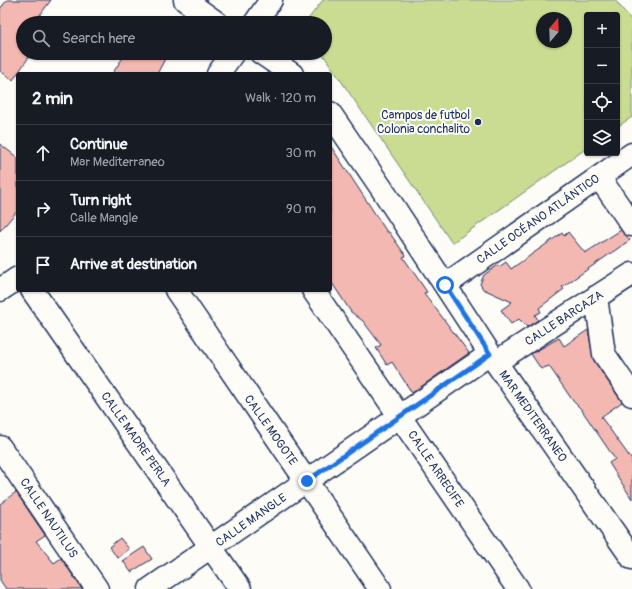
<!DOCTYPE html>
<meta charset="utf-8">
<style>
:root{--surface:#171b24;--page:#242831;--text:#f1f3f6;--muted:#9ea1a6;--line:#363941}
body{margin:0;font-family:Pangolin,sans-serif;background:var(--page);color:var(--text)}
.controls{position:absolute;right:12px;top:12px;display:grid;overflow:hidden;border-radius:4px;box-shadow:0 1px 3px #0004}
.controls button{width:36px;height:36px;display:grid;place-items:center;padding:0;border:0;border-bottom:1px solid var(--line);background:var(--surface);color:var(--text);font:20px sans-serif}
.compass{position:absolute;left:536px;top:12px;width:36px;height:36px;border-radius:50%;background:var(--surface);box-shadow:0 1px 3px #0004;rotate:19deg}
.stop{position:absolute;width:12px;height:12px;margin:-9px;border:3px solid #1a73e8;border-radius:50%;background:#fff}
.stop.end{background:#1a73e8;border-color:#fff;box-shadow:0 1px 4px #0008}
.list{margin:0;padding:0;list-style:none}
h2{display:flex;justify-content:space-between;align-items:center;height:52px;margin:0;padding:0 16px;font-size:17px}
h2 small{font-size:13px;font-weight:400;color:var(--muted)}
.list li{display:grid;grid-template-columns:26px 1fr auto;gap:12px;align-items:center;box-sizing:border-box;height:56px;padding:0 16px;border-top:1px solid var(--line)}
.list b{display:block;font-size:15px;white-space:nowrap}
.list p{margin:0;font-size:13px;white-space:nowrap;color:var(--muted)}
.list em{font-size:13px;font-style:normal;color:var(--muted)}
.icon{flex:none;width:22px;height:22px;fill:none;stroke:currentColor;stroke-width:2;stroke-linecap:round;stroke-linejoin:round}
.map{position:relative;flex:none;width:632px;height:589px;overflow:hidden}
.search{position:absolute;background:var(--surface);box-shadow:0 1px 3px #0004;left:16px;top:16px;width:316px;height:44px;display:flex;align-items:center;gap:10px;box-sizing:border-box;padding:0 14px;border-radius:22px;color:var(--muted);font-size:15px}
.panel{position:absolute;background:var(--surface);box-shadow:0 1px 3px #0004;left:16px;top:72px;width:316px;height:220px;border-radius:4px}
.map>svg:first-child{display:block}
.green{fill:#cadc91;stroke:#728678;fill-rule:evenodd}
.building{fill:#f3b8b2;stroke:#1b2f5e}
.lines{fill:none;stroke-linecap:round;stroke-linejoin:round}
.minor-casing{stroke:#1b2f5e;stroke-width:25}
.minor{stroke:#fdfcf7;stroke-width:22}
.route{stroke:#1a73e8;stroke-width:5}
.poi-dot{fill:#1b2f5e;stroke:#fdfcf7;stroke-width:1.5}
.labels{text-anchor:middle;stroke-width:4;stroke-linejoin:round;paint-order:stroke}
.poi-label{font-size:12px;fill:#1b2f5e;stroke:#fdfcf7;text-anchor:end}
.street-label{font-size:12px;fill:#1b2f5e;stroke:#fdfcf7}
</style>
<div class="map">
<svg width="632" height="589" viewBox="0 0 632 589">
<rect width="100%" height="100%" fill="#fdfcf7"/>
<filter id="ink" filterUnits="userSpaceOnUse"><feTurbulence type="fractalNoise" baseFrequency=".025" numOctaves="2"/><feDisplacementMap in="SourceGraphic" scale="8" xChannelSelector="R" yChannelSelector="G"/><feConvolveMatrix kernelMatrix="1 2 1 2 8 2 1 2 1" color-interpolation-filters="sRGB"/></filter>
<g filter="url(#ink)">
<path class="green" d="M323 0H615L632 21V117L617 127V15H587V148L452 243 322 53H325V23H305ZM542 18H566V42H542Z"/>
<path class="building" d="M7 0H51L34 23H23V53L29 57 13 80 0 71V9Z
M126 53H168L157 74H112Z
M0 144 18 158V210L0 231Z
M330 145 387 232H389L406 256 403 257 427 292 424 293 469 353 412 393 392 362 387 365 376 348 381 345 363 321 351 312 330 280Z
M621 230 630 240 562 287 564 289 539 308 541 312 535 315 538 320 527 327 519 319 511 324 501 310 512 302 483 289 480 284 484 275 498 265 499 267 506 262 511 269 562 233 564 236 568 232 585 253Z
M588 330 594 361 622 402 601 417 632 460V499L609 463 615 459 581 409 573 401 549 366 541 369 531 354 559 338 564 346Z
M16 492 45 535 36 541 54 563 61 558 82 589H6L0 580V504Z
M120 538 129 549 118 558 109 547Z
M144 547 152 559 131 572 123 561Z"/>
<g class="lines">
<g class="minor-casing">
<path id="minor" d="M185 0 217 23
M255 23 271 0
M261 53 292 74
M218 74 233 53
M330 113 382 189 490 354 632 558
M599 177 632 225
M445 285 632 154
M0 290 18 278
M32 290 240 589
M176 290 380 589
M313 290 518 589
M596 297 604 354 632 395
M496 362 632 274
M0 447 97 589
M150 589 490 354"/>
</g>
<use href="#minor" class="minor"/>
</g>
</g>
<g class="lines" filter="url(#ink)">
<path class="route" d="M307 481 490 354 445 285"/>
</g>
<circle class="poi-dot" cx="478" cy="122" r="4"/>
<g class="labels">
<g class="poi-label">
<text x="470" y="119">Campos de futbol<tspan x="470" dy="14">Colonia conchalito</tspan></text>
</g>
<g class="street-label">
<text transform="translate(538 219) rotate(-35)" y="4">CALLE OCÉANO ATLÁNTICO</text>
<text transform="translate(564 318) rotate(-33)" y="4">CALLE BARCAZA</text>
<text transform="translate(533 416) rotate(55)" y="4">MAR MEDITERRANEO</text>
<text transform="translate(271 430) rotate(55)" y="4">CALLE MOGOTE</text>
<text transform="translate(136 439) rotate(55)" y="4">CALLE MADRE PERLA</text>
<text transform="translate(436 469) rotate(56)" y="4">CALLE ARRECIFE</text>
<text transform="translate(49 518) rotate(56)" y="4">CALLE NAUTILUS</text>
<text transform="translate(251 520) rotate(-35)" y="4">CALLE MANGLE</text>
</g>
</g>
</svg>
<div class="controls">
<button>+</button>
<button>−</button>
<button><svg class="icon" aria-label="locate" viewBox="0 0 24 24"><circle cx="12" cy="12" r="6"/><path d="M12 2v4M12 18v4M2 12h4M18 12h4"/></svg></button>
<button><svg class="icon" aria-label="layers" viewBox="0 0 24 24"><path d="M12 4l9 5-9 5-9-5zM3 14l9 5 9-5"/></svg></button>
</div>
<svg class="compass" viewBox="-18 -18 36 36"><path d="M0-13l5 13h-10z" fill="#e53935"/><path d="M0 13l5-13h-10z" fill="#9ea1a6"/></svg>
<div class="stop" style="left:445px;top:285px"></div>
<div class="stop end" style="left:307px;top:481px"></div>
<div class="search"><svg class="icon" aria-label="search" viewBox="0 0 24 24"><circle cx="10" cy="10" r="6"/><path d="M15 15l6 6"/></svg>Search here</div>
<section class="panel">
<h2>2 min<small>Walk · 120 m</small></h2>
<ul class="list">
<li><svg class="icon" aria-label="ahead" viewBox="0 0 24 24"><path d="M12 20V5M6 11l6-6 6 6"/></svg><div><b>Continue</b><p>Mar Mediterraneo</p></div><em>30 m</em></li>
<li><svg class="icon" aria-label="right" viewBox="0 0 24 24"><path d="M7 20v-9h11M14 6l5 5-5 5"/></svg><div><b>Turn right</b><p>Calle Mangle</p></div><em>90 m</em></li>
<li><svg class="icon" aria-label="arrive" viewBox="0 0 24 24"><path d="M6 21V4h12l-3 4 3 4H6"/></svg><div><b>Arrive at destination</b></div></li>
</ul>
</section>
</div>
